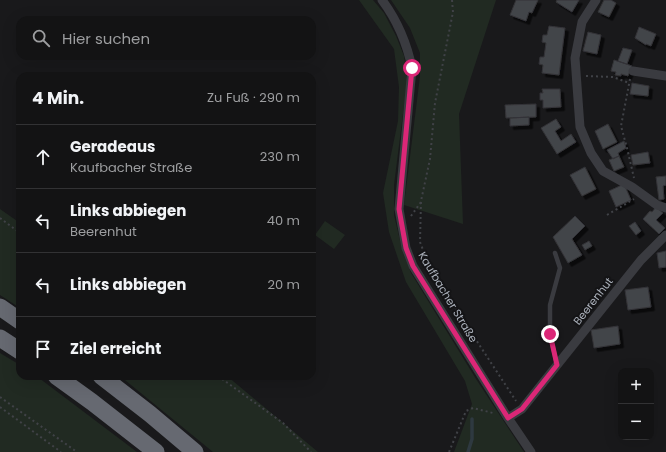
<!DOCTYPE html>
<html lang="de">
<meta charset="utf-8">
<style>
:root{--surface:#131314;--page:#1c1c1d;--text:#f1f3f6;--muted:#9d9ea0;--line:#323234}
body{margin:0;font-family:Poppins,sans-serif;background:var(--page);color:var(--text)}
.controls{position:absolute;right:12px;bottom:12px;display:grid;overflow:hidden;border-radius:8px;box-shadow:0 4px 16px #0002}
.controls button{width:36px;height:36px;display:grid;place-items:center;padding:0;border:0;border-bottom:1px solid var(--line);background:var(--surface);color:var(--text);font:20px sans-serif}
.stop{position:absolute;width:12px;height:12px;margin:-9px;border:3px solid #db2777;border-radius:50%;background:#fff}
.stop.end{background:#db2777;border-color:#fff;box-shadow:0 1px 4px #0008}
.list{margin:0;padding:0;list-style:none}
h2{display:flex;justify-content:space-between;align-items:center;height:52px;margin:0;padding:0 16px;font-size:17px}
h2 small{font-size:13px;font-weight:400;color:var(--muted)}
.list li{display:grid;grid-template-columns:26px 1fr auto;gap:12px;align-items:center;box-sizing:border-box;height:64px;padding:0 16px;border-top:1px solid var(--line)}
.list b{display:block;font-size:15px;white-space:nowrap}
.list p{margin:0;font-size:13px;white-space:nowrap;color:var(--muted)}
.list em{font-size:13px;font-style:normal;color:var(--muted)}
.icon{flex:none;width:22px;height:22px;fill:none;stroke:currentColor;stroke-width:2;stroke-linecap:round;stroke-linejoin:round}
.map{position:relative;flex:none;width:666px;height:452px;overflow:hidden}
.search{position:absolute;background:var(--surface);box-shadow:0 4px 16px #0002;left:16px;top:16px;width:300px;height:44px;display:flex;align-items:center;gap:10px;box-sizing:border-box;padding:0 14px;border-radius:12px;color:var(--muted);font-size:15px}
.panel{position:absolute;background:var(--surface);box-shadow:0 4px 16px #0002;left:16px;top:72px;width:300px;height:308px;border-radius:12px}
.map>svg:first-child{display:block}
.green{fill:#212a22}
.lines{fill:none;stroke-linecap:round;stroke-linejoin:round}
.stream{stroke:#2e3940;stroke-width:3.5}
.building{fill:#434448;stroke:#333337;filter:url(#shadow)}
.path{stroke:#404247;stroke-width:2;stroke-dasharray:2 3;stroke-linecap:butt}
.service{stroke:#3a3b40;stroke-width:4.5}
.minor{stroke:#3a3b40;stroke-width:9}
.motorway{stroke:#666971;stroke-width:17}
.route{stroke:#db2777;stroke-width:5}
.labels{text-anchor:middle;stroke-width:4;stroke-linejoin:round;paint-order:stroke}
.street-label{font-size:11px;fill:#abb1bb;stroke:#141416}
</style>
<div class="map">
<svg width="666" height="452" viewBox="0 0 666 452">
<defs>
<filter id="shadow"><feDropShadow dx="3.5" dy="3.5" stdDeviation="0" flood-color="#0009"/></filter>
</defs>
<rect width="100%" height="100%" fill="#19191b"/>
<path class="green" d="M359 0H373L384 13 396 36 404 56 406 69 407 82 394 185V215L403 253 411 273 476 379 524 452H454L472 404 465 381 406 282 389 232 383 193 398 121 399 87 394 49Z
M391 0H496L459 114 463 224 404 205 420 76V53L410 28Z
M0 209 20 223V308L0 295Z
M325 221 345 235 334 249 315 235Z
M0 353 20 365V376H37L39 378 137 452H0Z
M120 376H227L318 452H213Z"/>
<g class="lines">
<path class="stream" d="M468 452 472 439V419"/>
</g>
<path class="building" d="M516 0H538L532 13 529 12 526 21 510 15Z
M557 0H579L572 12 556 2Z
M604 0H611L616 3 609 17 598 12Z
M549 26 565 28 559 75 542 73 543 65 539 64 540 57H544L546 43 542 42 543 35H547Z
M639 27 656 34 651 46 646 44V45L635 38Z
M588 32 601 35 597 54 583 51Z
M623 48 632 50 627 64 618 61Z
M614 60 632 66 628 76 621 74V76L615 75 616 72 611 71Z
M632 83 649 86 648 96 630 94Z
M542 89H560L561 107 543 108V100H540V93H543Z
M536 104V117L506 118 505 105Z
M529 117V125L510 126V118Z
M556 119 561 127 555 131 561 141 571 134 576 142 557 154 541 128Z
M608 124 617 142 603 149 595 131Z
M624 141 626 148 618 153 619 156 613 159 607 150Z
M648 152 650 163 633 165 631 155Z
M619 156 624 167 614 171 609 160Z
M585 167 596 189 582 196 570 175Z
M666 176V185L663 186 664 199 659 200 656 177Z
M624 184 631 200 616 207 609 191Z
M656 207 663 213 656 220 665 228 659 234 643 219 650 211 652 212Z
M575 216 585 226 572 239 582 255 568 263 553 237Z
M635 222 641 231 636 235 629 226Z
M589 241 592 246 585 250 582 245Z
M666 251V267L659 268 657 253Z
M648 287 651 307 628 310 625 290Z
M618 326 620 344 594 348 591 330Z"/>
<g class="lines">
<path class="path" d="M452 0 453 12 435 103 430 159 421 201 420 242 431 271 516 401
M586 76 613 77 629 83
M630 79 621 126 627 148 634 178
M607 215 634 199
M411 216 421 202
M0 218 20 233
M218 376 283 423 311 452
M0 397 77 452
M0 407 61 452
M449 452 466 411 473 408 493 413"/>
<path class="service" d="M555 253 560 268 550 305V334L557 365"/>
<path class="minor" d="M382 0C397 20 407 44 412 68L399 209 406 248 413 266 508 418 531 452
M596 0 582 22 575 58 580 127 591 153 603 171 632 187 657 205 666 208
M633 71 666 76
M508 418 522 409 641 260 666 235"/>
<path class="motorway" d="M0 307 20 321
M0 338 20 351
M56 376 92 402 156 452
M101 376 150 414 195 452"/>
</g>
<g class="lines">
<path class="route" d="M412 68 399 209 406 248 413 266 508 418 522 409 557 365 550 334"/>
</g>
<g class="labels">
<g class="street-label">
<text transform="translate(448 297) rotate(59)" y="4">Kaufbacher Straße</text>
<text transform="translate(593 301) rotate(-52)" y="4">Beerenhut</text>
</g>
</g>
</svg>
<div class="controls">
<button>+</button>
<button>−</button>
</div>
<div class="stop" style="left:412px;top:68px"></div>
<div class="stop end" style="left:550px;top:334px"></div>
<div class="search"><svg class="icon" aria-label="search" viewBox="0 0 24 24"><circle cx="10" cy="10" r="6"/><path d="M15 15l6 6"/></svg>Hier suchen</div>
<section class="panel">
<h2>4 Min.<small>Zu Fuß · 290 m</small></h2>
<ul class="list">
<li><svg class="icon" aria-label="ahead" viewBox="0 0 24 24"><path d="M12 20V5M6 11l6-6 6 6"/></svg><div><b>Geradeaus</b><p>Kaufbacher Straße</p></div><em>230 m</em></li>
<li><svg class="icon" aria-label="left" viewBox="0 0 24 24"><path d="M17 20v-9H6M10 6l-5 5 5 5"/></svg><div><b>Links abbiegen</b><p>Beerenhut</p></div><em>40 m</em></li>
<li><svg class="icon" aria-label="left" viewBox="0 0 24 24"><path d="M17 20v-9H6M10 6l-5 5 5 5"/></svg><div><b>Links abbiegen</b></div><em>20 m</em></li>
<li><svg class="icon" aria-label="arrive" viewBox="0 0 24 24"><path d="M6 21V4h12l-3 4 3 4H6"/></svg><div><b>Ziel erreicht</b></div></li>
</ul>
</section>
</div>
